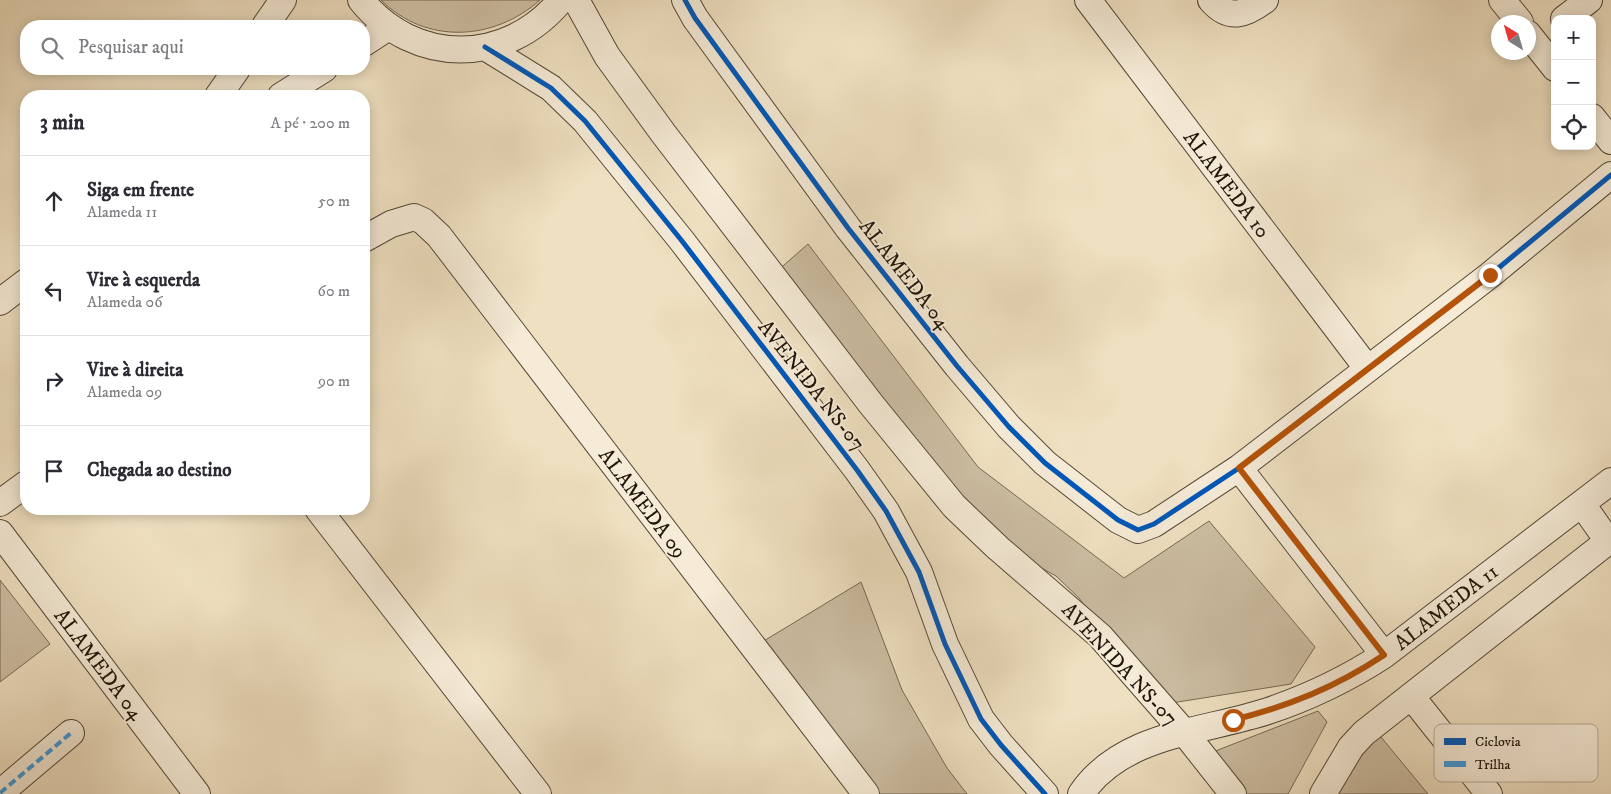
<!DOCTYPE html>
<html lang="pt">
<meta charset="utf-8">
<style>
:root{--surface:#fff;--page:#f2f2f3;--text:#2b2b33;--muted:#7c7c81;--line:#e1e1e2}
body{margin:0;font-family:"IM FELL DW Pica",serif;background:var(--page);color:var(--text)}
.controls{position:absolute;right:15px;top:15px;display:grid;overflow:hidden;border-radius:10px;box-shadow:0 2px 12px #0003}
.controls button{width:45px;height:45px;display:grid;place-items:center;padding:0;border:0;border-bottom:1px solid var(--line);background:var(--surface);color:var(--text);font:25px sans-serif}
.compass{position:absolute;left:1491px;top:15px;width:45px;height:45px;border-radius:50%;background:var(--surface);box-shadow:0 2px 12px #0003;rotate:323deg}
.stop{position:absolute;width:15px;height:15px;margin:-11px;border:4px solid #b45309;border-radius:50%;background:#fff}
.stop.end{background:#b45309;border-color:#fff;box-shadow:0 1px 5px #0008}
.list{margin:0;padding:0;list-style:none}
h2{display:flex;justify-content:space-between;align-items:center;height:65px;margin:0;padding:0 20px;font-size:21px}
h2 small{font-size:16px;font-weight:400;color:var(--muted)}
.list li{display:grid;grid-template-columns:32px 1fr auto;gap:15px;align-items:center;box-sizing:border-box;height:90px;padding:0 20px;border-top:1px solid var(--line)}
.list b{display:block;font-size:19px;white-space:nowrap}
.list p{margin:0;font-size:16px;white-space:nowrap;color:var(--muted)}
.list em{font-size:16px;font-style:normal;color:var(--muted)}
.icon{flex:none;width:28px;height:28px;fill:none;stroke:currentColor;stroke-width:2;stroke-linecap:round;stroke-linejoin:round}
.map{position:relative;flex:none;width:1611px;height:794px;overflow:hidden}
.search{position:absolute;background:var(--surface);box-shadow:0 2px 12px #0003;left:20px;top:20px;width:350px;height:55px;display:flex;align-items:center;gap:12px;box-sizing:border-box;padding:0 18px;border-radius:20px;color:var(--muted);font-size:19px}
.panel{position:absolute;background:var(--surface);box-shadow:0 2px 12px #0003;left:20px;top:90px;width:350px;height:425px;border-radius:20px}
.map>svg:first-child{display:block}
.green{fill:#ccbda2;stroke:#766955}
.lines{fill:none;stroke-linecap:round;stroke-linejoin:round}
.minor-casing{stroke:#534836;stroke-width:28}
.minor{stroke:#f5ebd7;stroke-width:26}
.quiet{stroke:#3c9add;stroke-width:4;stroke-dasharray:8 4;stroke-linecap:butt}
.cycleway-casing{stroke:#f5ebd7;stroke-width:8}
.cycleway{stroke:#0057b8;stroke-width:5}
.route{stroke:#b45309;stroke-width:6}
.labels{text-anchor:middle;stroke-width:4;stroke-linejoin:round;paint-order:stroke}
.street-label{font-size:21px;fill:#1f1508;stroke:#f5ebd7}
.key{fill:#f5ebd7;stroke:#b5ab99;stroke-width:1}
.key-label{font-size:14px;fill:#1f1508}
</style>
<div class="map">
<svg width="1611" height="794" viewBox="0 0 1611 794">
<rect width="100%" height="100%" fill="#efe0c1"/>
<filter id="stains"><feTurbulence type="fractalNoise" baseFrequency=".004" numOctaves="4"/><feColorMatrix values="0 0 0 0 .2 0 0 0 0 .09 0 0 0 0 .02 0 0 0 .5 -.17"/></filter>
<radialGradient id="worn" r=".72"><stop offset=".6" stop-color="#630" stop-opacity="0"/><stop offset="1" stop-color="#630" stop-opacity=".3"/></radialGradient>
<path class="green" d="M381 0H540C494 41 426 45 381 0Z
M808 244 978 467 1124 578 1209 521 1315 647 1291 684 1159 705 1079 598 1056 576 986 537 768 279Z
M0 580 50 644 0 682Z
M861 582 902 690 947 768 967 794H852L744 653Z
M1318 711 1327 722 1288 794H1230L1200 757Z
M1376 731 1428 794H1331Z"/>
<g class="lines">
<g class="minor-casing">
<path id="minor" d="M361 0C414 66 507 66 561 0
M576 0 607 56 663 133 871 404 954 506 998 548 1100 636 1184 732 1233 794
M685 0 695 18 848 228 957 366 1009 427 1045 463 1118 520 1138 530 1154 524 1239 468 1490 275 1611 175
M1088 0 1367 368
M1211 0C1229 21 1245 15 1265 0
M1502 0 1520 22
M1564 19 1589 0
M265 26 283 0
M1528 34 1555 68
M364 43 387 28
M485 47 551 88 585 121 682 241 857 470 886 511 919 572 945 644 981 719 1001 745 1045 794
M218 96 237 69
M281 96 324 69
M1592 117 1611 141
M364 239 391 224 414 217 423 221 439 236 866 794
M0 302 26 282
M1239 468 1384 655
M0 503 26 484
M1582 504 1608 541
M318 509 538 794
M0 533 197 794
M1411 696 1489 794
M0 793 71 733
M1081 794C1122 733 1205 732 1268 711 1310 697 1347 679 1384 655L1611 481
M1323 794 1351 747 1364 733 1611 539"/>
</g>
<use href="#minor" class="minor"/>
<path class="quiet" d="M0 793 71 733"/>
<g class="cycleway-casing">
<path id="cycleway" d="M685 0 695 18 848 228 957 366 1009 427 1045 463 1118 520 1138 530 1154 524 1239 468 1490 275 1611 175
M485 47 551 88 585 121 682 241 857 470 886 511 919 572 945 644 981 719 1001 745 1045 794"/>
</g>
<use href="#cycleway" class="cycleway"/>
</g>
<g class="lines">
<path class="route" d="M1233 720C1289 706 1336 687 1384 655L1239 468 1490 275"/>
</g>
<g class="labels">
<g class="street-label">
<text transform="translate(1227 184) rotate(53)" y="7">ALAMEDA 10</text>
<text transform="translate(905 274) rotate(52)" y="7">ALAMEDA 04</text>
<text transform="translate(812 385) rotate(52)" y="7">AVENIDA NS-07</text>
<text transform="translate(643 503) rotate(53)" y="7">ALAMEDA 09</text>
<text transform="translate(1446 607) rotate(-38)" y="7">ALAMEDA 11</text>
<text transform="translate(99 664) rotate(53)" y="7">ALAMEDA 04</text>
<text transform="translate(1120 664) rotate(47)" y="7">AVENIDA NS-07</text>
</g>
</g>
<rect x="1434" y="724" width="164" height="58" rx="8" class="key"/>
<rect x="1444" y="738" width="22" height="7" fill="#0057b8"/>
<rect x="1444" y="761" width="22" height="6" fill="#3c9add"/>
<g class="key-label">
<text x="1475" y="746">Ciclovia</text>
<text x="1475" y="769">Trilha</text>
</g>
<rect width="100%" height="100%" filter="url(#stains)"/>
<rect width="100%" height="100%" fill="url(#worn)"/>
</svg>
<div class="controls">
<button>+</button>
<button>−</button>
<button><svg class="icon" aria-label="locate" viewBox="0 0 24 24"><circle cx="12" cy="12" r="6"/><path d="M12 2v4M12 18v4M2 12h4M18 12h4"/></svg></button>
</div>
<svg class="compass" viewBox="-18 -18 36 36"><path d="M0-13l5 13h-10z" fill="#e53935"/><path d="M0 13l5-13h-10z" fill="#7c7c81"/></svg>
<div class="stop" style="left:1233px;top:720px"></div>
<div class="stop end" style="left:1490px;top:275px"></div>
<div class="search"><svg class="icon" aria-label="search" viewBox="0 0 24 24"><circle cx="10" cy="10" r="6"/><path d="M15 15l6 6"/></svg>Pesquisar aqui</div>
<section class="panel">
<h2>3 min<small>A pé · 200 m</small></h2>
<ul class="list">
<li><svg class="icon" aria-label="ahead" viewBox="0 0 24 24"><path d="M12 20V5M6 11l6-6 6 6"/></svg><div><b>Siga em frente</b><p>Alameda 11</p></div><em>50 m</em></li>
<li><svg class="icon" aria-label="left" viewBox="0 0 24 24"><path d="M17 20v-9H6M10 6l-5 5 5 5"/></svg><div><b>Vire à esquerda</b><p>Alameda 06</p></div><em>60 m</em></li>
<li><svg class="icon" aria-label="right" viewBox="0 0 24 24"><path d="M7 20v-9h11M14 6l5 5-5 5"/></svg><div><b>Vire à direita</b><p>Alameda 09</p></div><em>90 m</em></li>
<li><svg class="icon" aria-label="arrive" viewBox="0 0 24 24"><path d="M6 21V4h12l-3 4 3 4H6"/></svg><div><b>Chegada ao destino</b></div></li>
</ul>
</section>
</div>
